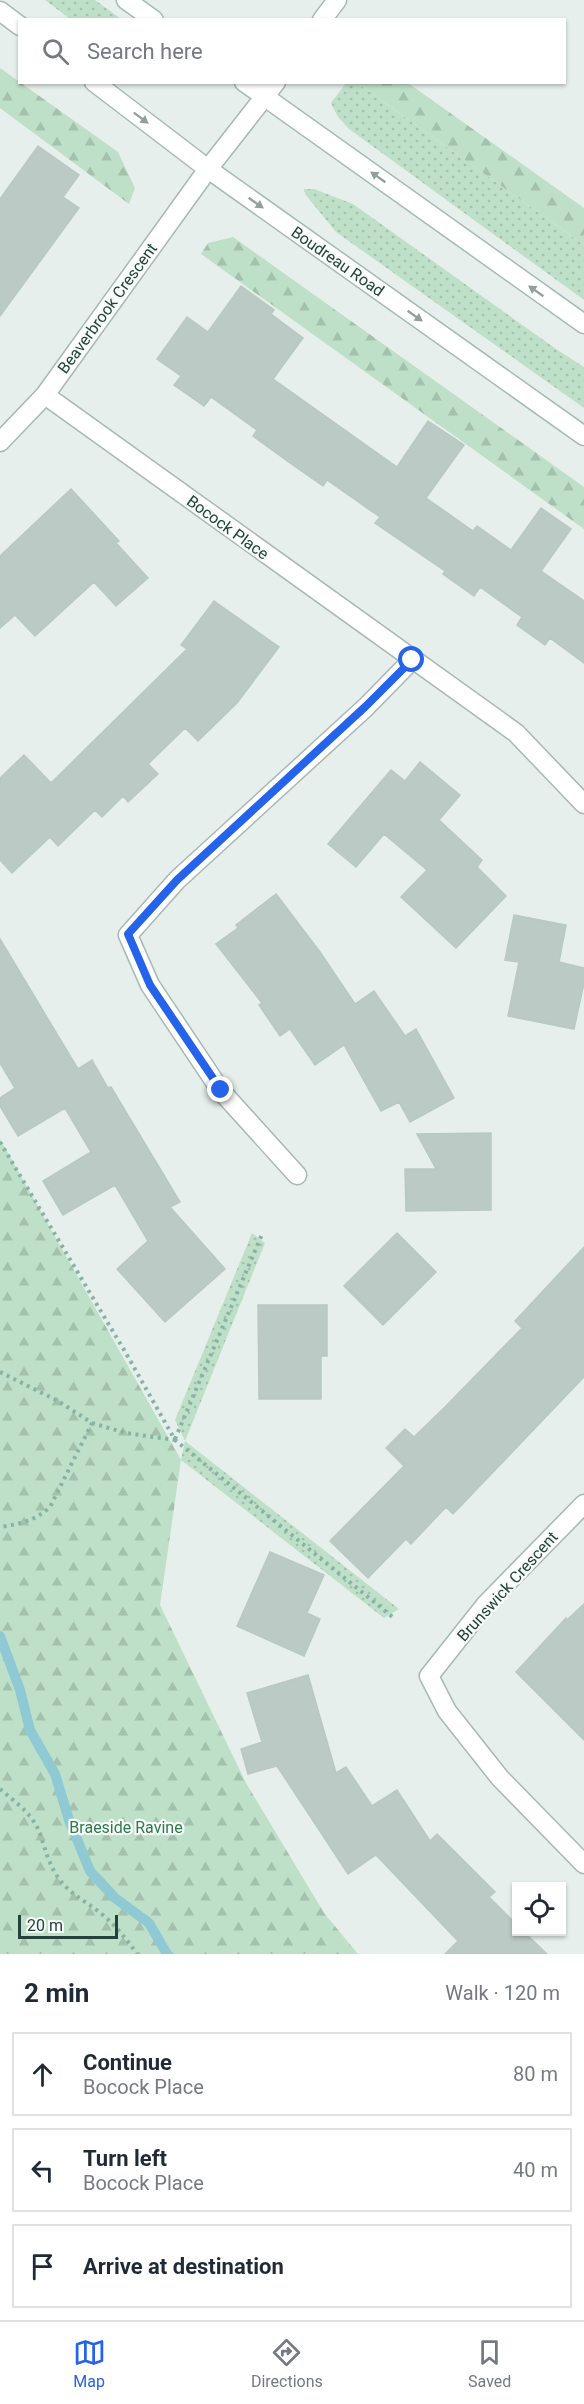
<!DOCTYPE html>
<meta charset="utf-8">
<style>
:root{--surface:#fff;--page:#f6f6f7;--text:#1f2937;--muted:#747a83;--line:#e0e1e3;--accent:#2563eb}
body{margin:0;font-family:Roboto,sans-serif;background:var(--page);color:var(--text)}
.controls{position:absolute;right:18px;bottom:18px;display:grid;overflow:hidden;border-radius:0px;box-shadow:0 2px 4px #0004}
.controls button{width:54px;height:54px;display:grid;place-items:center;padding:0;border:0;border-bottom:2px solid var(--line);background:var(--surface);color:var(--text);font:30px sans-serif}
.scale{position:absolute;left:18px;bottom:15px;width:100px;box-sizing:border-box;padding-left:6px;border:3px solid #24423a;border-top:0;font-size:16px;line-height:21px;white-space:nowrap;color:#24423a;-webkit-text-stroke:4px #f7fbf9;paint-order:stroke}
.stop{position:absolute;width:18px;height:18px;margin:-14px;border:4px solid #2563eb;border-radius:50%;background:#fff}
.stop.end{background:#2563eb;border-color:#fff;box-shadow:0 2px 6px #0008}
.list{margin:0;padding:0;list-style:none}
h2{display:flex;justify-content:space-between;align-items:center;height:78px;margin:0;padding:0 24px;font-size:26px}
h2 small{font-size:20px;font-weight:400;color:var(--muted)}
.list li{display:grid;grid-template-columns:39px 1fr auto;gap:18px;align-items:center;box-sizing:border-box;height:84px;margin:0 12px 12px;padding:0 12px;border:2px solid var(--line);border-radius:0px}
.list b{display:block;font-size:22px;white-space:nowrap}
.list p{margin:0;font-size:20px;white-space:nowrap;color:var(--muted)}
.list em{font-size:20px;font-style:normal;color:var(--muted)}
.icon{flex:none;width:33px;height:33px;fill:none;stroke:currentColor;stroke-width:2;stroke-linecap:round;stroke-linejoin:round}
.map{position:relative;flex:none;width:584px;height:1954px;overflow:hidden}
.search{position:absolute;background:var(--surface);box-shadow:0 2px 4px #0004;left:18px;right:18px;top:18px;height:66px;display:flex;align-items:center;gap:15px;box-sizing:border-box;padding:0 21px;border-radius:0px;color:var(--muted);font-size:22px}
.sheet{height:366px;background:var(--surface)}
nav{display:flex;justify-content:space-around;align-items:center;box-sizing:border-box;height:84px;border-top:2px solid var(--line);background:var(--surface);font-size:16px;color:var(--muted)}
nav a{display:grid;justify-items:center;gap:3px}
nav .on{color:var(--accent)}
.map>svg:first-child{display:block}
.grass{fill:url(#grass-dots)}
.forest{fill:url(#forest-firs)}
.lines{fill:none;stroke-linecap:round;stroke-linejoin:round}
.stream{stroke:#8ec9d4;stroke-width:10}
.building{fill:#bbcac4;stroke:#b8c9c2;stroke-width:1.5}
.minor-casing{stroke:#a8b8b2;stroke-width:21}
.tertiary-casing{stroke:#a8b8b2;stroke-width:21}
.secondary-casing{stroke:#a4bbb3;stroke-width:21}
.path{stroke:#86b3a5;stroke-width:4;stroke-dasharray:3 4.5;stroke-linecap:butt}
.minor{stroke:#fff;stroke-width:18}
.tertiary{stroke:#fff;stroke-width:18}
.secondary{stroke:#fff;stroke-width:18}
.oneway{fill:#92a09c}
.route{stroke:#2563eb;stroke-width:8}
.labels{text-anchor:middle;stroke-width:4.5;stroke-linejoin:round;paint-order:stroke}
.street-label{font-size:16px;fill:#24423a;stroke:#f7fbf9}
.park-label{font-size:16px;fill:#2d7a4b;stroke:#f7fbf9}
</style>
<div class="map">
<svg width="584" height="1954" viewBox="0 0 584 1954">
<defs>
<pattern id="grass-dots" width="8" height="8" patternUnits="userSpaceOnUse" patternTransform="scale(1.5)"><rect width="8" height="8" fill="#bfe0c8"/><path d="M2 2h.1M6 6h.1" fill="none" stroke="#a4c1ad" stroke-width="1.8" stroke-linecap="round"/></pattern>
<pattern id="forest-firs" width="22" height="20" patternUnits="userSpaceOnUse" patternTransform="scale(1.5)"><rect width="22" height="20" fill="#bfe0c8"/><path d="M5 1l3.5 6h-7zM16 11l3.5 6h-7z" fill="#a4c1ad"/></pattern>
</defs>
<rect width="100%" height="100%" fill="#e6efeb"/>
<path class="grass" d="M45 0H95L121 19H70Z
M346 83H357L584 245V300L349 129 338 117 331 103Z
M304 189H314L353 204 556 349 584 367V408L336 232 305 194Z
M252 1233 265 1243 185 1441 399 1609 384 1618 181 1460 185 1441 175 1420Z"/>
<path class="forest" d="M0 68 118 152 135 188 129 204 0 108Z
M357 83H408L584 208V245Z
M233 237 584 487V529L201 254 208 243Z
M0 1139 181 1460 160 1605 246 1783 324 1913 358 1954H0Z"/>
<g class="lines">
<path class="stream" d="M0 1636 20 1690 30 1730 55 1774 69 1820 90 1871 115 1898 149 1923 167 1954"/>
</g>
<path class="building" d="M38 146 79 175 63 197 79 208 0 316V199Z
M241 286 274 310 271 314 303 338 273 379 397 467 428 421 464 445 426 498 473 531 477 526 511 550 541 508 571 529 541 571 584 601V663L550 638 545 645 517 625 522 617 480 587 474 596 443 574 445 571 375 523 380 517 327 480 323 486 290 463 253 436 257 430 211 397 204 406 174 385 181 376 157 359 187 317 208 332Z
M71 489 119 541 116 543 148 578 116 606 94 582 35 636 15 615 0 628V556Z
M214 601 279 647 237 703 198 741 185 728 148 764 158 774 128 802 123 796 102 817 95 810 58 846 50 837 12 873 0 860V778L24 755 51 783 187 649 181 645Z
M420 762 460 795 439 820 482 860 477 867 506 896 456 948 401 897 427 870 384 834 356 867 328 844 391 770 405 781Z
M276 894 320 952 355 1004 374 991 405 1036 416 1029 454 1098 410 1122 399 1102 381 1111 344 1045 315 1065 290 1029 280 1036 259 1005 262 1003 216 944 238 928 236 925Z
M514 915 566 925 559 962 584 968V983L574 1029 508 1016 519 962 505 960Z
M0 939 78 1069 92 1060 108 1088 111 1087 180 1202 170 1207 225 1269 165 1322 117 1269 148 1241 115 1185 63 1215 43 1181 91 1152 65 1108 18 1136 0 1106V1098L15 1088 0 1063Z
M491 1133V1210L406 1211 405 1169H436L417 1134Z
M397 1233 436 1272 383 1325 344 1286Z
M584 1247V1377L453 1514 446 1507 411 1544 406 1539 368 1578 330 1541 404 1466 386 1448 405 1429 414 1437 444 1408 522 1328 515 1321Z
M258 1305H327V1356H321V1399H259Z
M270 1552 324 1575 307 1613 320 1619 304 1656 237 1626Z
M584 1604V1740L516 1672 566 1618 567 1620Z
M308 1675 336 1773 346 1767 372 1806 397 1790 430 1841 437 1834 495 1892 489 1897 516 1924V1932H524L547 1954H445L458 1941 376 1855 348 1874 277 1766 248 1774 241 1749 262 1742 247 1693Z"/>
<g class="lines">
<g class="minor-casing">
<path id="minor" d="M45 395 516 733 584 804
M0 442 45 395 208 169
M297 1175 221 1091 150 985 128 935 177 880 366 707 412 660
M584 1504 486 1604 429 1676 447 1711 500 1778 584 1864"/>
</g>
<g class="tertiary-casing">
<path id="tertiary" d="M322 20 337 0
M208 169 276 82"/>
</g>
<g class="secondary-casing">
<path id="secondary" d="M126 0 154 20
M0 11 20 26
M94 82 208 169 584 436
M244 82 584 324"/>
</g>
<path class="path" d="M0 1142 127 1355 175 1440 395 1619
M0 1372 58 1401 92 1423 50 1507C35 1521 19 1524 0 1527
M92 1423 126 1433 175 1440
M175 1439 263 1232
M0 1789C14 1801 30 1812 38 1829 45 1846 48 1865 60 1880 72 1896 89 1903 103 1915 117 1927 127 1940 137 1954"/>
<use href="#minor" class="minor"/>
<use href="#tertiary" class="tertiary"/>
<use href="#secondary" class="secondary"/>
</g>
<defs><path id="oneway-solid" d="M-6-.8H1V-3.2L6.5 0L1 3.2V.8H-6Z" transform="scale(1.5)"/></defs>
<g class="oneway">
<use href="#oneway-solid" transform="translate(141 118) rotate(37)"/>
<use href="#oneway-solid" transform="translate(378 177) rotate(-145)"/>
<use href="#oneway-solid" transform="translate(256 203) rotate(35)"/>
<use href="#oneway-solid" transform="translate(536 291) rotate(-145)"/>
<use href="#oneway-solid" transform="translate(415 316) rotate(35)"/>
</g>
<g class="lines">
<path class="route" d="M221 1090 150 985 128 934 177 880 366 706 412 660"/>
</g>
<g class="labels">
<g class="street-label">
<text transform="translate(338 261) rotate(35)" y="6">Boudreau Road</text>
<text transform="translate(107 308) rotate(-54)" y="6">Beaverbrook Crescent</text>
<text transform="translate(228 527) rotate(36)" y="6">Bocock Place</text>
<text transform="translate(507 1586) rotate(-48)" y="6">Brunswick Crescent</text>
</g>
<g class="park-label">
<text x="126" y="1833">Braeside Ravine</text>
</g>
</g>
</svg>
<div class="controls">
<button><svg class="icon" aria-label="locate" viewBox="0 0 24 24"><circle cx="12" cy="12" r="6"/><path d="M12 2v4M12 18v4M2 12h4M18 12h4"/></svg></button>
</div>
<div class="scale">20 m</div>
<div class="stop" style="left:412px;top:660px"></div>
<div class="stop end" style="left:221px;top:1090px"></div>
<div class="search"><svg class="icon" aria-label="search" viewBox="0 0 24 24"><circle cx="10" cy="10" r="6"/><path d="M15 15l6 6"/></svg>Search here</div>
</div>
<section class="sheet">
<h2>2 min<small>Walk · 120 m</small></h2>
<ul class="list">
<li><svg class="icon" aria-label="ahead" viewBox="0 0 24 24"><path d="M12 20V5M6 11l6-6 6 6"/></svg><div><b>Continue</b><p>Bocock Place</p></div><em>80 m</em></li>
<li><svg class="icon" aria-label="left" viewBox="0 0 24 24"><path d="M17 20v-9H6M10 6l-5 5 5 5"/></svg><div><b>Turn left</b><p>Bocock Place</p></div><em>40 m</em></li>
<li><svg class="icon" aria-label="arrive" viewBox="0 0 24 24"><path d="M6 21V4h12l-3 4 3 4H6"/></svg><div><b>Arrive at destination</b></div></li>
</ul>
</section>
<nav>
<a class="on"><svg class="icon" aria-label="map" viewBox="0 0 24 24"><path d="M3 6l6-2 6 2 6-2v14l-6 2-6-2-6 2zM9 4v14M15 6v14"/></svg>Map</a>
<a><svg class="icon" aria-label="directions" viewBox="0 0 24 24"><path d="M12 3l9 9-9 9-9-9zM9 14v-3h6M13 9l2 2-2 2"/></svg>Directions</a>
<a><svg class="icon" aria-label="saved" viewBox="0 0 24 24"><path d="M7 4h10v16l-5-4-5 4z"/></svg>Saved</a>
</nav>
